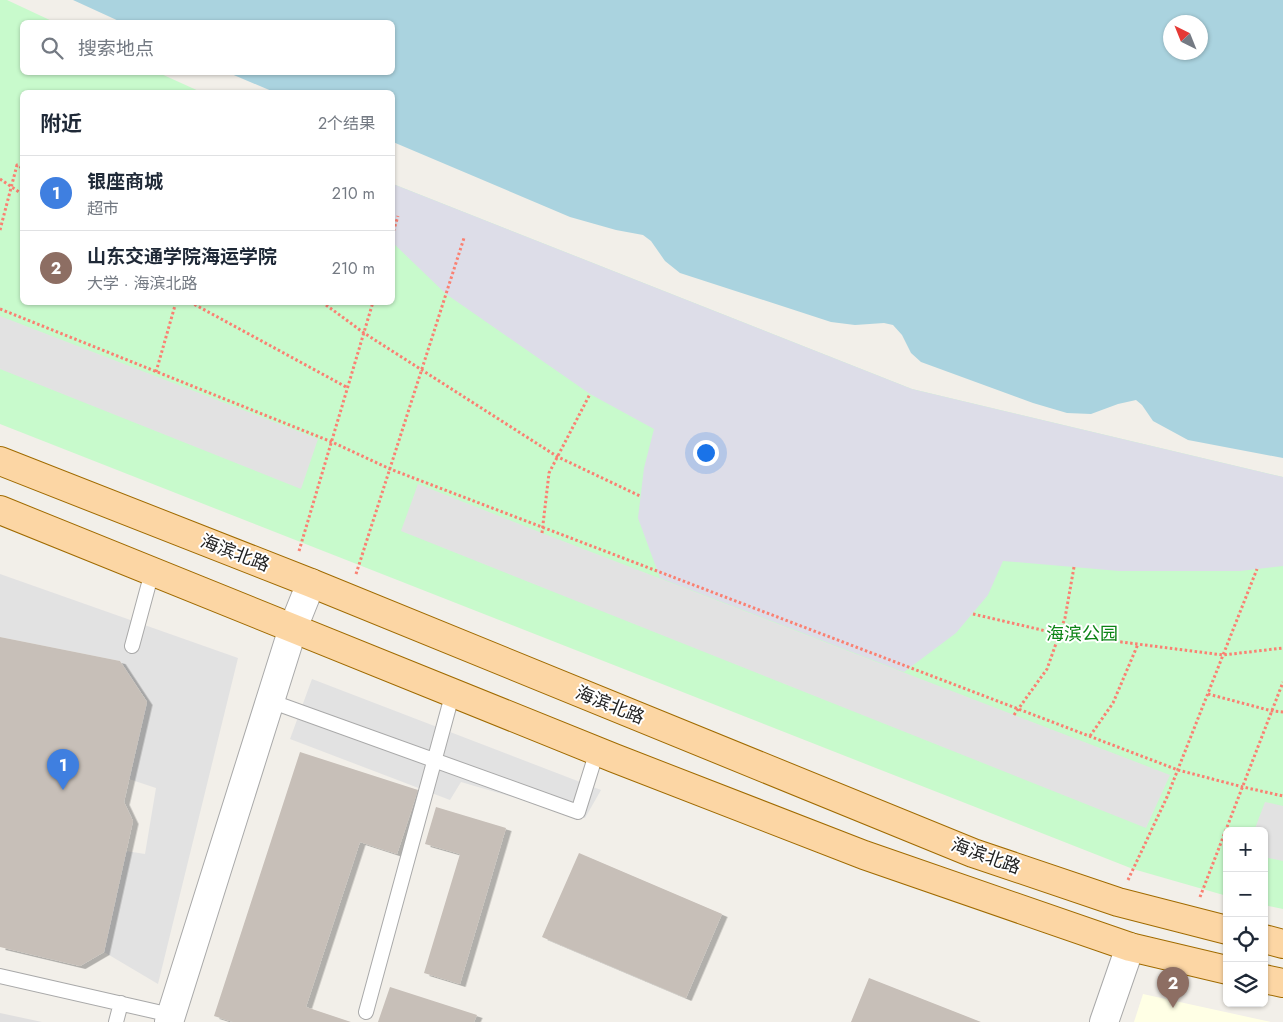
<!DOCTYPE html>
<html lang="zh">
<meta charset="utf-8">
<style>
:root{--surface:#fff;--page:#f2f2f3;--text:#1f2937;--muted:#747a83;--line:#e0e1e3;--accent:#0f766e}
body{margin:0;font-family:Jost,"Noto Sans SC",sans-serif;background:var(--page);color:var(--text)}
.controls{position:absolute;right:15px;bottom:15px;display:grid;overflow:hidden;border-radius:8px;box-shadow:0 1px 4px #0004}
.controls button{width:45px;height:45px;display:grid;place-items:center;padding:0;border:0;border-bottom:1px solid var(--line);background:var(--surface);color:var(--text);font:25px sans-serif}
.compass{position:absolute;left:1163px;top:15px;width:45px;height:45px;border-radius:50%;background:var(--surface);box-shadow:0 1px 4px #0004;rotate:317deg}
.you{position:absolute;left:705px;top:452px;width:18px;height:18px;margin:-12px;border:4px solid #fff;border-radius:50%;background:#1a73e8;box-shadow:0 0 0 8px #1a73e833}
.badge{display:grid;place-items:center;width:32px;height:32px;border-radius:50%;background:var(--accent);color:#fff;font-size:16px;font-weight:700}
.pin{position:absolute;translate:-50% -41px;filter:drop-shadow(0 1px 2px #0008)}
.pin::after{content:'';position:absolute;top:26px;width:18px;height:15px;background:inherit;clip-path:polygon(0 0,100% 0,50% 100%)}
.list{margin:0;padding:0;list-style:none}
h2{display:flex;justify-content:space-between;align-items:center;height:65px;margin:0;padding:0 20px;font-size:21px}
h2 small{font-size:16px;font-weight:400;color:var(--muted)}
.list li{display:grid;grid-template-columns:32px 1fr auto;gap:15px;align-items:center;box-sizing:border-box;height:75px;padding:0 20px;border-top:1px solid var(--line)}
.list b{display:block;font-size:19px;white-space:nowrap}
.list p{margin:0;font-size:16px;white-space:nowrap;color:var(--muted)}
.list em{font-size:16px;font-style:normal;color:var(--muted)}
.icon{flex:none;width:28px;height:28px;fill:none;stroke:currentColor;stroke-width:2;stroke-linecap:round;stroke-linejoin:round}
.map{position:relative;flex:none;width:1283px;height:1022px;overflow:hidden}
.search{position:absolute;background:var(--surface);box-shadow:0 1px 4px #0004;left:20px;top:20px;width:375px;height:55px;display:flex;align-items:center;gap:12px;box-sizing:border-box;padding:0 18px;border-radius:8px;color:var(--muted);font-size:19px}
.panel{position:absolute;background:var(--surface);box-shadow:0 1px 4px #0004;left:20px;top:90px;width:375px;height:215px;border-radius:8px}
.map>svg:first-child{display:block}
.residential{fill:#e0dfdf}
.education{fill:#ffffe5}
.park{fill:#c8facc}
.parking{fill:#e2e2e2}
.plaza{fill:#dddde8}
.water{fill:#aad3df;fill-rule:evenodd}
.building{fill:#c7bfb8;filter:url(#shadow)}
.lines{fill:none;stroke-linecap:round;stroke-linejoin:round}
.lane-casing{stroke:#a9a9a9;stroke-width:16}
.street-casing{stroke:#a9a9a9;stroke-width:30}
.primary-casing{stroke:#a06b00;stroke-width:30}
.path{stroke:#fa8072;stroke-width:3;stroke-dasharray:2.5 2.5;stroke-linecap:butt}
.lane{stroke:#fff;stroke-width:14}
.street{stroke:#fff;stroke-width:28}
.primary{stroke:#fcd6a4;stroke-width:28}
.labels{text-anchor:middle;stroke-width:4;stroke-linejoin:round;paint-order:stroke}
.street-label{font-size:18px;fill:#222;stroke:#fff}
.park-label{font-size:18px;fill:#0c8416;stroke:#fff}
</style>
<div class="map">
<svg width="1283" height="1022" viewBox="0 0 1283 1022">
<defs>
<filter id="shadow"><feDropShadow dx="5.5" dy="3" stdDeviation="0" flood-color="#0004"/></filter>
</defs>
<rect width="100%" height="100%" fill="#f2efe9"/>
<path class="residential" d="M0 1013 42 1022H0Z"/>
<path class="education" d="M1143 994 1271 1022H1134Z"/>
<path class="park" d="M0 0H7L54 22H22V72L159 73 201 92H22V302H392L393 184 912 389 1283 477V909L1264 905V831H1227V896L1133 869 0 424Z"/>
<path class="parking" d="M0 316 318 439 301 489 0 369Z
M418 484 542 533 1170 775 1146 828 401 531Z
M0 574 238 658 158 984 104 952 126 851 145 854 156 788 129 779 147 701 120 661 0 637Z
M312 679 601 790 585 818 461 782 450 800 290 739Z
M1265 802 1283 806V861L1264 857V831H1254Z"/>
<path class="plaza" d="M393 184 912 389 1283 477V566L1240 571H1119L1003 561 988 595 956 633 904 672 660 578 638 518 644 468 654 429 590 394 446 294 393 243Z"/>
<path class="water" d="M73 0H1283V458L1188 440 1153 421 1142 405 1136 400 1118 404 1091 414 1067 413 1033 403 921 362 911 353 902 335 893 325 884 323 855 325 831 322 680 273 665 261 651 241 643 235 616 230 570 217 393 142 392 92H274L229 73 392 72V22H121ZM1170 22H1200V52H1170Z"/>
<path class="building" d="M0 637 120 661 147 702 124 802 133 821 104 952 80 966 0 947Z
M300 752 418 790 397 854 360 842 306 1007 351 1022H233L214 1016Z
M436 807 506 828 460 984 424 973 460 854 425 844Z
M579 853 722 914 686 998 542 937Z
M869 978 981 1022H851Z
M390 987 477 1015 474 1022H378Z"/>
<g class="lines">
<g class="lane-casing">
<path id="lane" d="M132 646 152 572
M270 701 578 812 597 751
M0 976 171 1015
M366 1012 453 692
M116 1022 121 1003"/>
</g>
<g class="street-casing">
<path id="street" d="M169 1022 293 628 311 583
M1104 1022 1130 947"/>
</g>
<g class="primary-casing">
<path id="primary" d="M0 461 311 583 973 853 1118 902 1227 930
M0 510 614 758 864 855 1130 947 1227 970
M1264 939 1283 944
M1264 979 1283 983"/>
</g>
<path class="path" d="M0 179 22 194
M0 230 17 165 22 168
M392 236 398 216
M190 302 348 388
M322 302 364 333 558 457 640 496
M0 309 332 442 390 469 1178 770 1243 787 1283 796
M156 372 176 302
M542 533 549 473 590 394
M299 551 373 302
M356 574 464 238
M973 614 1059 634 1223 655 1283 648
M1208 694 1272 711 1283 712
M1014 715 1047 669 1065 618 1074 567
M1090 736 1113 703 1138 644
M1128 880 1167 797 1257 569
M1200 897 1283 682"/>
<use href="#lane" class="lane"/>
<use href="#street" class="street"/>
<use href="#primary" class="primary"/>
</g>
<g class="labels">
<g class="street-label">
<text transform="translate(235 553) rotate(21)" y="6">海滨北路</text>
<text transform="translate(610 705) rotate(22)" y="6">海滨北路</text>
<text transform="translate(986 856) rotate(20)" y="6">海滨北路</text>
</g>
<g class="park-label">
<text x="1082" y="640">海滨公园</text>
</g>
</g>
</svg>
<div class="controls">
<button>+</button>
<button>−</button>
<button><svg class="icon" aria-label="locate" viewBox="0 0 24 24"><circle cx="12" cy="12" r="6"/><path d="M12 2v4M12 18v4M2 12h4M18 12h4"/></svg></button>
<button><svg class="icon" aria-label="layers" viewBox="0 0 24 24"><path d="M12 4l9 5-9 5-9-5zM3 14l9 5 9-5"/></svg></button>
</div>
<svg class="compass" viewBox="-18 -18 36 36"><path d="M0-13l5 13h-10z" fill="#e53935"/><path d="M0 13l5-13h-10z" fill="#747a83"/></svg>
<div class="you"></div>
<div class="pin badge" style="left:63px;top:790px;background:#3f7fe0">1</div>
<div class="pin badge" style="left:1173px;top:1008px;background:#8d6e63">2</div>
<div class="search"><svg class="icon" aria-label="search" viewBox="0 0 24 24"><circle cx="10" cy="10" r="6"/><path d="M15 15l6 6"/></svg>搜索地点</div>
<section class="panel">
<h2>附近<small>2个结果</small></h2>
<ul class="list">
<li><span class="badge" style="background:#3f7fe0">1</span><div><b>银座商城</b><p>超市</p></div><em>210 m</em></li>
<li><span class="badge" style="background:#8d6e63">2</span><div><b>山东交通学院海运学院</b><p>大学 · 海滨北路</p></div><em>210 m</em></li>
</ul>
</section>
</div>
